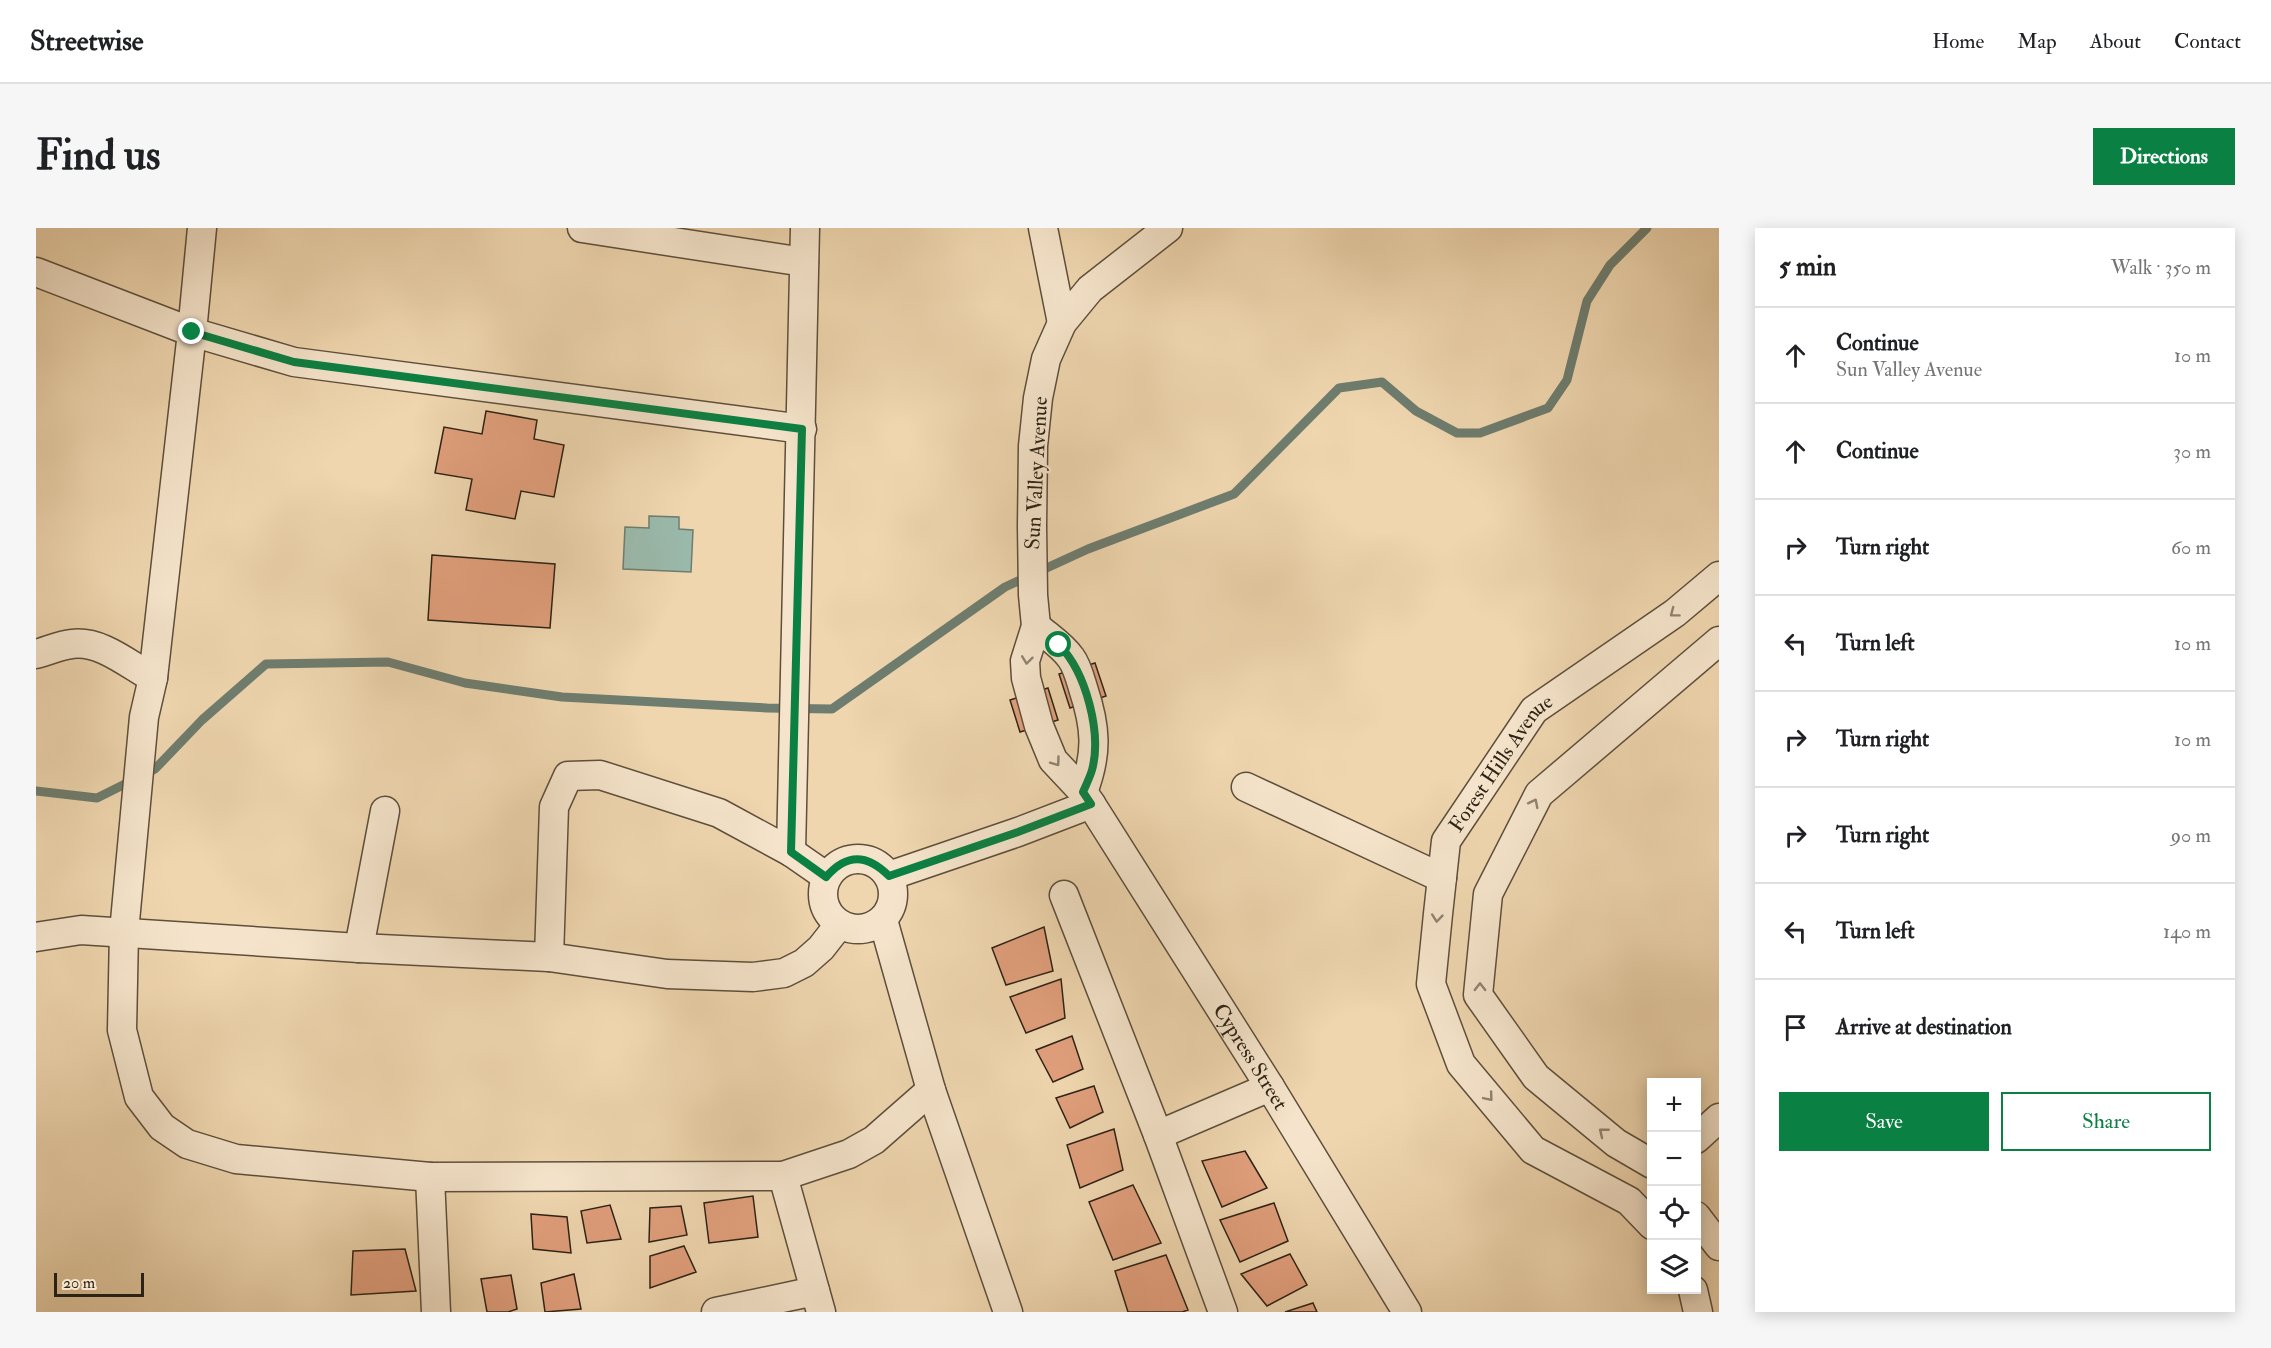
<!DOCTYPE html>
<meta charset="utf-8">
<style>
:root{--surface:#fff;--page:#f6f6f6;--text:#202124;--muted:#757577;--line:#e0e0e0;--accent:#0b8043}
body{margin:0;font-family:"IM FELL Double Pica",serif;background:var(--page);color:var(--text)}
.controls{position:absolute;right:18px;bottom:18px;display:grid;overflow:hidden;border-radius:0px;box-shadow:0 3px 15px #0003}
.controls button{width:54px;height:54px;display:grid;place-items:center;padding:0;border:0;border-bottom:2px solid var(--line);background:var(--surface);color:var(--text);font:30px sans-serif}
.scale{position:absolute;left:18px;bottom:15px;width:90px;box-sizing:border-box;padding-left:6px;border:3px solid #2c2216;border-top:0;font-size:16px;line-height:21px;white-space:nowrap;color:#2c2216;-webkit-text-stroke:4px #f5e4cb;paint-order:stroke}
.stop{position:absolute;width:18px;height:18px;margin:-14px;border:4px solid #0b8043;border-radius:50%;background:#fff}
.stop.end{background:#0b8043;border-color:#fff;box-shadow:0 2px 6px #0008}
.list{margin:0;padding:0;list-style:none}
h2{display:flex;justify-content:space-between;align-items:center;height:78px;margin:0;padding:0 24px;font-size:26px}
h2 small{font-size:20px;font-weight:400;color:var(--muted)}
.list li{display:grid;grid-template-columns:39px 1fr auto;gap:18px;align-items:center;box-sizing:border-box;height:96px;padding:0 24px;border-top:2px solid var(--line)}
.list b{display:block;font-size:22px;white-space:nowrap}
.list p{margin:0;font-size:20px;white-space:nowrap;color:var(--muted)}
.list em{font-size:20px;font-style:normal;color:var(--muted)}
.actions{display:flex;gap:12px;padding:18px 24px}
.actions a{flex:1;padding:14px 0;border:2px solid var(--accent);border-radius:0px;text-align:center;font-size:21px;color:var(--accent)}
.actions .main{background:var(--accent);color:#fff}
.icon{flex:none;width:33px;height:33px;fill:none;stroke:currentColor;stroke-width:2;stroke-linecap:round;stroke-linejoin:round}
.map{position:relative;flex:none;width:1683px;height:1084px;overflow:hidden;border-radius:0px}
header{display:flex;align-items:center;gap:36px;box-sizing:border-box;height:84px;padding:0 30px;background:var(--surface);border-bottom:2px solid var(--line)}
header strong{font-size:28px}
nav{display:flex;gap:33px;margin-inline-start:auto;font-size:21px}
.intro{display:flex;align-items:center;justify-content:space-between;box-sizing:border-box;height:144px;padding:0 36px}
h1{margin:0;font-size:42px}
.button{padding:15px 27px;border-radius:0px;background:var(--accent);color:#fff;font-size:21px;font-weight:700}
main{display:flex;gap:36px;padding:0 36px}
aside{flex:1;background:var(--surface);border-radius:0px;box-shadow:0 3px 15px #0003}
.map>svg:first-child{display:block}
.water{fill:#9ab9ab;stroke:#6e7d6f;stroke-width:1.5}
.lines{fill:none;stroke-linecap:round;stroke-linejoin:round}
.stream{stroke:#6e7d6f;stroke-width:9}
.building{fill:#e19f7c;stroke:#2c2216;stroke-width:1.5}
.minor-casing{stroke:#5d4f3c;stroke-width:31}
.minor{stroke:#f5e4cb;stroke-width:28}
.oneway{stroke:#908370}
.route{stroke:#0b8043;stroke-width:8}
.labels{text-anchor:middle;stroke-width:5;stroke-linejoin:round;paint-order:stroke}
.street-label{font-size:21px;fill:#2c2216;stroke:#f5e4cb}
</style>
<header>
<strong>Streetwise</strong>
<nav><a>Home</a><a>Map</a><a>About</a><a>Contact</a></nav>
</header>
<div class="intro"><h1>Find us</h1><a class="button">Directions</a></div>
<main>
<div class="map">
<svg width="1683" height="1084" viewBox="0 0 1683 1084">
<rect width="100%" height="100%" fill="#efd6af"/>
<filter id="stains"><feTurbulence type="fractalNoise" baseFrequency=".00333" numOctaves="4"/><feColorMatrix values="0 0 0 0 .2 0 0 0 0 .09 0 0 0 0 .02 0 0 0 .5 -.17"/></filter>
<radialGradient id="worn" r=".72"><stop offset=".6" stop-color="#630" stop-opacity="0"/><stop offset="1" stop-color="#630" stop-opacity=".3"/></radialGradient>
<path class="water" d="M613 288 643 289V301L657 302 655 344 587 341 589 299 613 300Z"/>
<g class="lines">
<path class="stream" d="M0 563 61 570 119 541 166 492 230 436 352 434 429 455 526 469 731 480 796 481 969 359 1052 321 1198 266 1303 160 1346 154 1380 183 1421 205H1444L1512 180 1531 152 1551 73 1574 37 1611 0"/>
</g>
<path class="building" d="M450 183 501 192 498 211 528 217 518 269 485 263 479 291 430 282 436 251 399 245 408 199 446 206Z
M396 327 519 336 514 400 392 392Z
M1059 435 1070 468 1034 480 1023 446Z
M1012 460 1022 492 984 504 974 472Z
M1008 699 1017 743 970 757 956 720Z
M1025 751 1029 790 990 805 974 769Z
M1036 808 1047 841 1017 854 1000 822Z
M1058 858 1067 884 1034 900 1020 870Z
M1078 901 1087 942 1044 960 1031 917Z
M1209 923 1231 960 1186 979 1166 933Z
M1097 957 1125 1015 1077 1032 1053 974Z
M717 968 722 1009 673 1015 668 975Z
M1238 975 1252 1013 1204 1034 1184 992Z
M574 977 585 1011 551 1015 545 983Z
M645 978 651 1007 613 1014 614 980Z
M495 986 531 989 535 1025 497 1021Z
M648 1018 660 1044 614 1060V1028Z
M369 1021 380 1063 315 1067 317 1023Z
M1254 1026 1271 1057 1231 1078 1205 1046Z
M1130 1027 1152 1082 1146 1084H1092L1079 1043Z
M538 1046 545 1081 509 1084 505 1055Z
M475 1047 481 1081 472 1084H451L445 1051Z
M1277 1075 1281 1084H1249Z"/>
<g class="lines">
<g class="minor-casing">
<g id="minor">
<path d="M166 0 156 104 117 450 108 489 88 704 86 802 103 869 126 899 151 916 200 931 394 949 747 948 813 926 838 912 895 862"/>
<path d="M546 0 768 34"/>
<path d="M1007 0 1026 95"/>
<path id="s1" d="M1132 0 1054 61 1026 95 1010 131 1002 170 997 218 996 298 997 367 1000 398 989 433 990 450 1003 498 1017 532 1047 564 1055 576 1234 859 1371 1084"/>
<path d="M0 44 156 104 258 134 766 201"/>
<path d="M1000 398C1011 408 1026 417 1035 430 1041 438 1044 450 1047 460 1060 499 1062 525 1047 564"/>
<path d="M0 426C12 423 24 417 36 416 65 412 93 437 117 450"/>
<path d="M1210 559 1406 650"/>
<path d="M755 624 769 0"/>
<circle cx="822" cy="666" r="35"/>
<path d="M853 648 982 604 1055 576"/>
<path d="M1028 667 1122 907 1187 1084"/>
<path d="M847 692 895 862 972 1084"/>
<path d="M0 709 45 702 323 720 513 729 631 746 717 749 748 745 768 735 785 720 803 697"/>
<path d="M323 720 349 583"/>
<path d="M513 729 518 579 532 548 564 547 683 585 755 624 791 649"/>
<path d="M1122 907 1234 859"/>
<path d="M1660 911 1683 890"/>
<path d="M1616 936 1580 915 1500 849 1442 767 1452 666 1503 566 1683 413"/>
<path d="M747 948 785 1084"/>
<path d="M394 949 400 1084"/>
<path d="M1660 988 1683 1018"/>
<path id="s2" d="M1616 997 1593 973 1497 922 1425 836 1395 756 1402 686 1410 613 1498 482 1639 385 1683 348"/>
<path d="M1657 1062 1662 1084"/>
<path d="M680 1084 779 1063"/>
</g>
</g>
<use href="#minor" class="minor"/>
</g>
<defs><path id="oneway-chevron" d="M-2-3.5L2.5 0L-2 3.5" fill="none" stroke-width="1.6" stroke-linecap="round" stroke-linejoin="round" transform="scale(1.5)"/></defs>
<g class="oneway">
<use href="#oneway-chevron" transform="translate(1638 385) rotate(143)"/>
<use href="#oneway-chevron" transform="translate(991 432) rotate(97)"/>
<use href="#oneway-chevron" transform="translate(1020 534) rotate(54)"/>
<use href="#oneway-chevron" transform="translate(1498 575) rotate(-63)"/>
<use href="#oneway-chevron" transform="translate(1401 690) rotate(96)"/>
<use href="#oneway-chevron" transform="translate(1444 759) rotate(-90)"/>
<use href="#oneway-chevron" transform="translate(1453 869) rotate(50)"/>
<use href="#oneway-chevron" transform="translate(1567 904) rotate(-141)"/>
</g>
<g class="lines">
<path class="route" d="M156 104 258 134 766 201 755 624 790 649C811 625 831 626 853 648L982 604 1055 576 1047 564C1050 557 1054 549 1056 542 1066 505 1050 444 1023 417"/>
</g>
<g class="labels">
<g class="street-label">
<text transform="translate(1000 245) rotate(-87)" y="7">Sun Valley Avenue</text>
<text dy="7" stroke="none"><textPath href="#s2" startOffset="579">Forest Hills Avenue</textPath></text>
<text dy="7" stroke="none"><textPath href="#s1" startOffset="948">Cypress Street</textPath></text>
</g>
</g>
<rect width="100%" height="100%" filter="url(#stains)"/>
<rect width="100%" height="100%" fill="url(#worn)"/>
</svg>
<div class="controls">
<button>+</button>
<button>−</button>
<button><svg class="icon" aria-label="locate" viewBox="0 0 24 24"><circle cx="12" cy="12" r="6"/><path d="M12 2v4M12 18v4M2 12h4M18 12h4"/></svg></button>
<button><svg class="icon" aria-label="layers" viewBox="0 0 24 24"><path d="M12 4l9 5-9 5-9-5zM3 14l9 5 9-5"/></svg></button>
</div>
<div class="scale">20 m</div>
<div class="stop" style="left:1023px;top:417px"></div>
<div class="stop end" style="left:156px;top:104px"></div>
</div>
<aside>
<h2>5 min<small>Walk · 350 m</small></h2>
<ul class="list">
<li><svg class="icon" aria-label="ahead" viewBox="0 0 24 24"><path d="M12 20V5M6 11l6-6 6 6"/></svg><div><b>Continue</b><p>Sun Valley Avenue</p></div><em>10 m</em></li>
<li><svg class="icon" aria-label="ahead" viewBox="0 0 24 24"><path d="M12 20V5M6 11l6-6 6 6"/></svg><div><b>Continue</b></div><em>30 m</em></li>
<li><svg class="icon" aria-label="right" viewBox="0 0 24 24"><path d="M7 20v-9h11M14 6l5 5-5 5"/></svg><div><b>Turn right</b></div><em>60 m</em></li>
<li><svg class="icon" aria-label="left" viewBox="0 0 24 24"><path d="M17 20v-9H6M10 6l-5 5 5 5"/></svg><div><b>Turn left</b></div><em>10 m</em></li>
<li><svg class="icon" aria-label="right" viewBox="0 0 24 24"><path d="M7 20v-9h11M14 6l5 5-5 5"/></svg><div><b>Turn right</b></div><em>10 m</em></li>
<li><svg class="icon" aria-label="right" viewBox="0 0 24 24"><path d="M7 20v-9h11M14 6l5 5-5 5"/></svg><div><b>Turn right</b></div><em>90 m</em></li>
<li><svg class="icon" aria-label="left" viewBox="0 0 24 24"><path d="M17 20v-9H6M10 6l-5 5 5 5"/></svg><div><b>Turn left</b></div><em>140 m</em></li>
<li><svg class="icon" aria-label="arrive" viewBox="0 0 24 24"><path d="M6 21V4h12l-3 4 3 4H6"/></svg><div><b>Arrive at destination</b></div></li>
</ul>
<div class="actions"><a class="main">Save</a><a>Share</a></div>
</aside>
</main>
